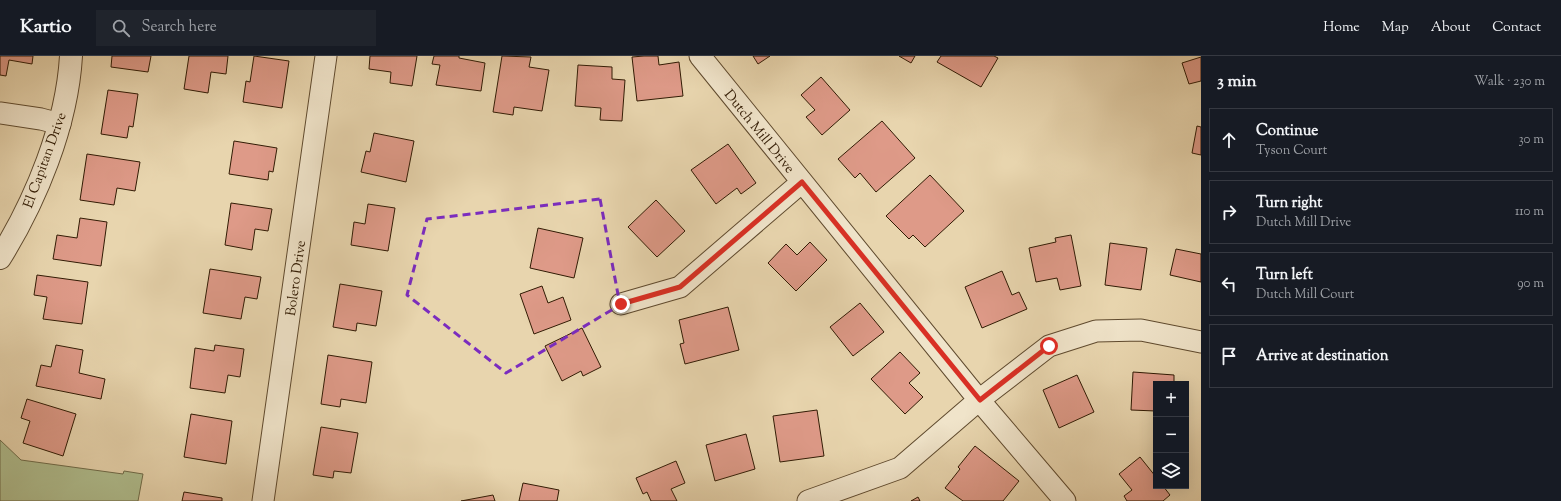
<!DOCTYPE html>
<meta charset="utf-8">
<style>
:root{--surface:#171b24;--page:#20242c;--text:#f1f3f6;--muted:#9ea1a6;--line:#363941}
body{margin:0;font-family:"Sorts Mill Goudy",serif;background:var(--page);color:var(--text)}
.controls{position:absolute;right:12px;bottom:12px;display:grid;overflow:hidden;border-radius:0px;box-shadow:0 4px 16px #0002}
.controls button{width:36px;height:36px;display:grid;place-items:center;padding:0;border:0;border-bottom:1px solid var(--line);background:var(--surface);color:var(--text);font:20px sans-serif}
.stop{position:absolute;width:12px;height:12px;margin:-9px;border:3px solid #d93025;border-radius:50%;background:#fff}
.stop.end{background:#d93025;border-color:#fff;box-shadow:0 1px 4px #0008}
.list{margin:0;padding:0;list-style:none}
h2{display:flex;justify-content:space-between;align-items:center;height:52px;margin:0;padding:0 16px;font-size:17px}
h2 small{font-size:13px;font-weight:400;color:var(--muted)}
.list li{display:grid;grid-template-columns:26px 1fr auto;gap:12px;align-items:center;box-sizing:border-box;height:64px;margin:0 8px 8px;padding:0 8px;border:1px solid var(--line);border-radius:0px}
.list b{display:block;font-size:15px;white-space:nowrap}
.list p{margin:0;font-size:13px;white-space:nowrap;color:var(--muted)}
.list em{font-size:13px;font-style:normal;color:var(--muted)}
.icon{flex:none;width:22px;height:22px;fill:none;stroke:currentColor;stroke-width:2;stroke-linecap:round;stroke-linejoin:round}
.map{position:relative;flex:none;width:1201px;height:445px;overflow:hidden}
header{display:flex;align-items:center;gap:24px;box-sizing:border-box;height:56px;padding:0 20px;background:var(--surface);border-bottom:1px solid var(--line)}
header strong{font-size:19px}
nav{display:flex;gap:22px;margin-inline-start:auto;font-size:14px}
.search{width:280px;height:36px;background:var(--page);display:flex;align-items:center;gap:10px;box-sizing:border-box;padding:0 14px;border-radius:0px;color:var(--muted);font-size:15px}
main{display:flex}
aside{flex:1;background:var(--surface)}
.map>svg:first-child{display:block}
.green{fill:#b0be8f;stroke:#706c4a}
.building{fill:#de9a88;stroke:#311b04}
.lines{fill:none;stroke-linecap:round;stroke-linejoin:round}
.minor-casing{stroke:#5f4a2e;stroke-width:23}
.tertiary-casing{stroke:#5f4a2e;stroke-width:24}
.minor{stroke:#f0e4ca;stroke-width:21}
.tertiary{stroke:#f0e4ca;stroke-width:22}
.route{stroke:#d93025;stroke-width:5}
.marked{fill:none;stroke:#7b2cbf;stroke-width:3;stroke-dasharray:8 5;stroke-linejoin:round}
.labels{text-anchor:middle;stroke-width:3;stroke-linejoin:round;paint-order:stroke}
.street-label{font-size:14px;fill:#311b04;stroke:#f0e4ca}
</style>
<header>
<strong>Kartio</strong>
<div class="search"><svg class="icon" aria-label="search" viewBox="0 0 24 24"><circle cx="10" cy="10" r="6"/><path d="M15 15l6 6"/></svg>Search here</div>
<nav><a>Home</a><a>Map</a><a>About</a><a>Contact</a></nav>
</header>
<main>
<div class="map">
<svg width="1201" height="445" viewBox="0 0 1201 445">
<rect width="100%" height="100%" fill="#e8d5ae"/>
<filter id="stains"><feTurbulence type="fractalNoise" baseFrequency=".005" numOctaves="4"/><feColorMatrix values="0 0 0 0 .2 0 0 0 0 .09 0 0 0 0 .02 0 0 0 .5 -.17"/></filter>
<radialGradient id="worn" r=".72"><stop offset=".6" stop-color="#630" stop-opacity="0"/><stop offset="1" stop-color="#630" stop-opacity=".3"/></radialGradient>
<path class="green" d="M0 384 21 404 123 418 124 415 143 418 138 445H0Z"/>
<path class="building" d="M0 0H33L32 8 9 4 6 20 0 19Z
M112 0H151L148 16 111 11Z
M189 0H228L226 18 211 16 208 37 184 33Z
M254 0 289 5 282 52 243 46 246 25 250 26Z
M370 0H417L412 30 390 27 391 16 369 13Z
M434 0H459V2L485 7 481 35 436 29 440 9 432 8Z
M502 0 531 1 529 11 549 14 542 55 514 51 513 59 493 56Z
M644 0H658L659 9 679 6 683 40 637 45 632 1Z
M753 0H770L758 8Z
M899 0H915L911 7Z
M941 0H994L998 2 981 31 937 6Z
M1201 1V25L1189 28 1182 7Z
M578 9 612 11V23L625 24 622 65 600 64 601 52 575 50Z
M821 21 850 54 822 79 806 61 815 54 801 39Z
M108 34 138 38 133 71 129 70 127 82 101 78Z
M882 65 915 102 876 136 860 117 855 122 838 103Z
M1197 70 1201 71V99L1192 97Z
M374 77 414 85 406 126 361 116 366 95 370 96Z
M234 85 277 92 273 116 269 115 268 124 229 118Z
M728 88 756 127 741 138 737 132 716 148 691 114Z
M87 98 140 106 135 135 117 132 114 149 80 144Z
M930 119 964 155 925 191 913 179 909 183 886 160Z
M656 144 685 175 657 201 628 171Z
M231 147 272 153 268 175 255 173 252 194 225 189Z
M368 148 395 152 388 195 351 189 354 166 365 168Z
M80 162 107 166 101 210 53 203 57 179 77 182Z
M538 172 583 182 574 222 530 212Z
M1071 179 1081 230 1060 234 1057 222 1036 226 1029 192 1056 186 1055 182Z
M810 186 827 204 796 235 768 207 786 188 797 199Z
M1110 187 1147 192 1141 234 1105 229Z
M1176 193 1201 198V226L1170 219Z
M210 213 261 221 257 243 245 241 241 263 203 257Z
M1002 215 1012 239 1019 236 1027 253 982 272 965 231Z
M37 219 88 226 82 268 43 263 47 241 34 239Z
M340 228 382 235 376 270 357 267 356 275 333 271Z
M542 230 548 247 563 241 571 264 534 278 520 238Z
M860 247 884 276 853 300 830 271Z
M728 251 739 294 685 308 680 288 684 287 679 264Z
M582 272 601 311 583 320 581 315 562 325 545 290Z
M56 289 83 294 79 317 105 323 101 343 36 330 41 309 51 311Z
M215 289 244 293 240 321 228 319 225 337 190 332 195 292 214 295Z
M900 296 920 317 909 327 923 341 905 358 871 323Z
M328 299 372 306 366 347 341 343 340 351 321 348Z
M1133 316 1174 319V328H1156V355L1131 354Z
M1077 319 1094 356 1059 372 1043 334Z
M27 343 76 358 63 400 23 387 30 365 21 362Z
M817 354 824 400 780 406 773 360Z
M191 358 232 365 226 408 184 401Z
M321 371 358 377 351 417 334 415 333 422 313 419Z
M746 378 755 413 715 425 706 389Z
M975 390 1019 425 1003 445H963L945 432 960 413 958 411Z
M1140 401 1156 421V430H1163L1170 439 1163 445H1127L1124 440 1132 434 1119 418Z
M676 405 685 427 671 433 677 445H651L647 436 643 438 636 422Z
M523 427 559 434 557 445H519Z
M184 436 222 442V445H182Z
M493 439 495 445H461Z
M918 441 920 445H911Z"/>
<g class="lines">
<g class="minor-casing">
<path id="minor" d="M700 0 979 344 1065 445
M0 57 41 63 60 68
M621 248 680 231 802 126
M263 445 326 0
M808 445 900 412 979 344 1049 290 1096 275 1141 274 1201 286"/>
</g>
<g class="tertiary-casing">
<path id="tertiary" d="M0 202C36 144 67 69 71 0"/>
</g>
<use href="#minor" class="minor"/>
<use href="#tertiary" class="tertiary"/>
</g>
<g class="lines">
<path class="route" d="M621 248 680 231 802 126 980 344 1049 290"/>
</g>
<path class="marked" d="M600 143 620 249 506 317 407 239 427 163Z"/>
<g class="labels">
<g class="street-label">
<text transform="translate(760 75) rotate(51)" y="5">Dutch Mill Drive</text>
<text transform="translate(44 104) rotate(-70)" y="5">El Capitan Drive</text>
<text transform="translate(295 222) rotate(-82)" y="5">Bolero Drive</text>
</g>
</g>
<rect width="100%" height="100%" filter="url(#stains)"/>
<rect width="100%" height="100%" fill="url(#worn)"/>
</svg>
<div class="controls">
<button>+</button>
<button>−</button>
<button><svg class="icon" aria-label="layers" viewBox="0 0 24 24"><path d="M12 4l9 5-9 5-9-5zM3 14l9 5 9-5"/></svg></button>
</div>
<div class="stop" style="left:1049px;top:290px"></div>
<div class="stop end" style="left:621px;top:248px"></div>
</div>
<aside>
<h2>3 min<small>Walk · 230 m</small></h2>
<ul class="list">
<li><svg class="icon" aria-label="ahead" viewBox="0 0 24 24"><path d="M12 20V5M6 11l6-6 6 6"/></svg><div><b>Continue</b><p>Tyson Court</p></div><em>30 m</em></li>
<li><svg class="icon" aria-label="right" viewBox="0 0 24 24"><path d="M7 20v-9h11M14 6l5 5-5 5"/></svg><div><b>Turn right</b><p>Dutch Mill Drive</p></div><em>110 m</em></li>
<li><svg class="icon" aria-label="left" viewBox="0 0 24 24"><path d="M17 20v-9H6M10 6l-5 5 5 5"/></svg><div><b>Turn left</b><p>Dutch Mill Court</p></div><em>90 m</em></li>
<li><svg class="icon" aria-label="arrive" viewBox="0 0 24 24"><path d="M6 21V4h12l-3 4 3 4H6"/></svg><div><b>Arrive at destination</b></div></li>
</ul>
</aside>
</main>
